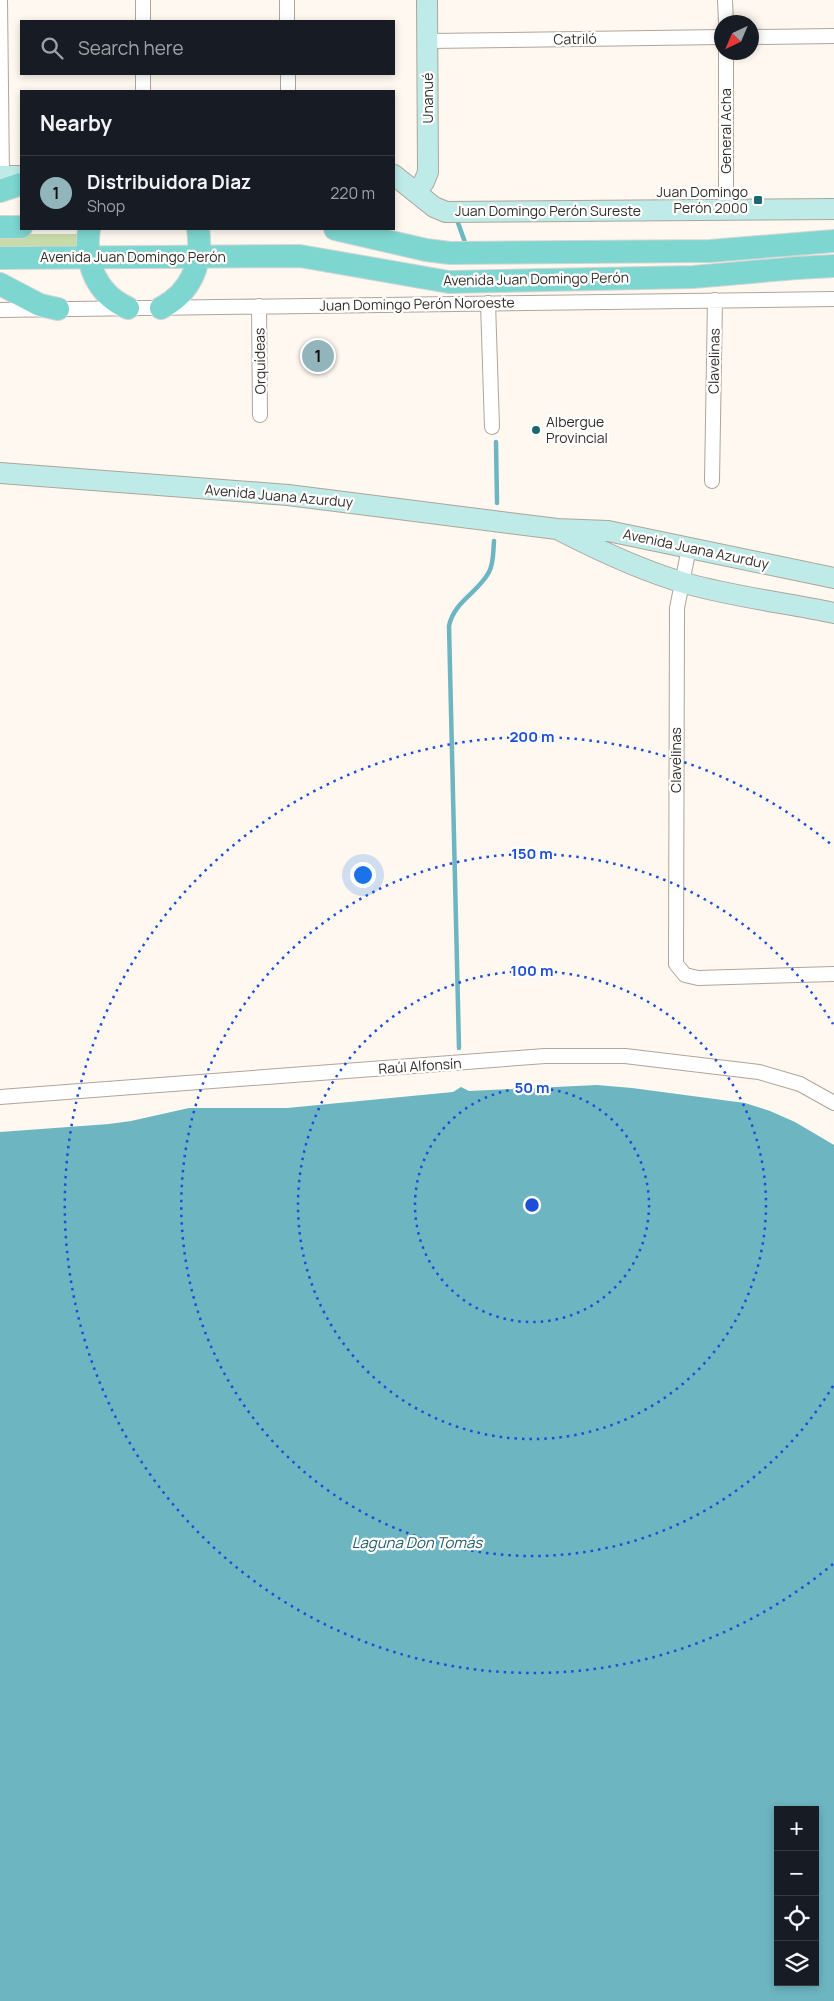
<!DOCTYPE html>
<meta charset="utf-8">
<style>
:root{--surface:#171b24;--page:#20242c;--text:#f1f3f6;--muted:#9ea1a6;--line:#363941;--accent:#92b4bb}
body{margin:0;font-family:Manrope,sans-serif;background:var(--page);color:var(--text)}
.controls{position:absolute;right:15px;bottom:15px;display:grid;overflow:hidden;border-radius:0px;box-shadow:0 2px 8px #0003}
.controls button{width:45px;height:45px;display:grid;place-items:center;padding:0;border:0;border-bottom:1px solid var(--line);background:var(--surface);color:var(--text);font:25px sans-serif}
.compass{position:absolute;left:714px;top:15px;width:45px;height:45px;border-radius:50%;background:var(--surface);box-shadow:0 2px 8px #0003;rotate:224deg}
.you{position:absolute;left:362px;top:874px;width:18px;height:18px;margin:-12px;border:4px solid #fff;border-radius:50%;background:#1a73e8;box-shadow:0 0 0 8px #1a73e833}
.badge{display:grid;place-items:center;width:32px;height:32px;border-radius:50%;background:var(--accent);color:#111;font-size:16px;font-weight:700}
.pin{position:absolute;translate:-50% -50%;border:2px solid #fff;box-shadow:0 1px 5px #0006}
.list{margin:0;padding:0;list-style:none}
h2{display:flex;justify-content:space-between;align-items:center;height:65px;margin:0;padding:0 20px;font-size:21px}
h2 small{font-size:16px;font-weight:400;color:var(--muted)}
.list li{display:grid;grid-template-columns:32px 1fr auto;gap:15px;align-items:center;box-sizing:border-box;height:75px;padding:0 20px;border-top:1px solid var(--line)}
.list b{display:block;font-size:19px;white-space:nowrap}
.list p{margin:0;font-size:16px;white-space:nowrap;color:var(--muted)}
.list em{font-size:16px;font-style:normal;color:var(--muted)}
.icon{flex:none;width:28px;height:28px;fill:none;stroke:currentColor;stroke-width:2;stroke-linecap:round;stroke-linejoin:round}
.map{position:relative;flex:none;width:834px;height:2001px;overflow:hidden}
.search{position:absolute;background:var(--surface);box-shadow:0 2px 8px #0003;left:20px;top:20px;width:375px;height:55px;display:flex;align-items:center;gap:12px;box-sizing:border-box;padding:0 18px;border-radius:0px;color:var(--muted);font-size:19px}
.panel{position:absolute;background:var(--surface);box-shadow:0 2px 8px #0003;left:20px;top:90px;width:375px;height:140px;border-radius:0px}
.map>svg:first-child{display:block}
.green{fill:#c6dba8}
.water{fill:#6db5c1;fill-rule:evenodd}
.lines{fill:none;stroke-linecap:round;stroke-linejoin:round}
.stream{stroke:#6db5c1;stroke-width:4.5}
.street-casing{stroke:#afa59a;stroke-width:16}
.secondary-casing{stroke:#afa59a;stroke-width:22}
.primary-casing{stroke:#d6d5d4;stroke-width:24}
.street{stroke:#fff;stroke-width:14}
.secondary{stroke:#beeae7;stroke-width:20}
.primary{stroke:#7dd6cf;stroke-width:22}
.ring{fill:none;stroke:#1d4ed8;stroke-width:2.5;stroke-dasharray:2.5 5}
.poi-dot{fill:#1d6673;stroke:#fff;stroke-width:2}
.labels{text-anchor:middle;stroke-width:4.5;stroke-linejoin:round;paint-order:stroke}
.street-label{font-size:14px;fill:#322e29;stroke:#fff}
.poi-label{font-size:14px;fill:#322e29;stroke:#fff;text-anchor:end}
.water-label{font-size:15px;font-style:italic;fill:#225e67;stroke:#fff}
.centre{fill:#1d4ed8;stroke:#fff;stroke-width:2.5}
.ring-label{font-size:15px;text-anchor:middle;font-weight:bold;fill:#1d4ed8;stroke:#fff;stroke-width:4.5;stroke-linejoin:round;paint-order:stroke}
</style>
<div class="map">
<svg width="834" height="2001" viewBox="0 0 834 2001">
<rect width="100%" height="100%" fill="#fef8f1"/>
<path class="green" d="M0 234H77L80 247 0 251Z"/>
<path class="water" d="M597 1085 632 1088 745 1103 770 1111 795 1122 834 1145V2001H0V1132L109 1124 131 1121 189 1108H287L453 1092 461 1087 469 1091ZM778 1810H815V1982H778Z"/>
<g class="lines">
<path class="stream" d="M457 220 466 245
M496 442 497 503
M459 1048 449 626C454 601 478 593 489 572 494 563 493 551 494 541"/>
<g class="street-casing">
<path id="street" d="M0 0 2 176
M143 0V21
M287 0V21
M725 0 726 22
M752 37 834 36
M428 41 722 37
M726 52V210
M143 74V91
M288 74V91
M488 303 492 427
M259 306 260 415
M0 310 834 299
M712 481 715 300
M689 548 677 608 676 964 685 975 698 978 834 974
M0 1097 545 1056H625L759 1072 800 1084 834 1103"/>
</g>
<g class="secondary-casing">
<path id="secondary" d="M394 175 434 207 446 212 834 209
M0 176H21
M416 192 424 182 428 172 427 0
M0 473 288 495 557 529 608 531 834 578
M561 531C602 552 645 572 688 584 736 597 786 603 834 613"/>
</g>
<g class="primary-casing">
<path id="primary" d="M0 191 21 184
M0 227H21
M89 229C84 262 96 294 128 308
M335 229 426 250 450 253 710 251 834 241
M0 258 300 256 449 282 693 277 797 268 834 266
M0 284 40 305 58 309
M161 308C192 292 203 262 198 229"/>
</g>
<use href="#street" class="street"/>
<use href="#secondary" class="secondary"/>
<use href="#primary" class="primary"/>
</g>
<g class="ring">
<circle cx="532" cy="1205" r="117"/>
<circle cx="532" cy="1205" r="234"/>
<path d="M833 1386A351 351 0 1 1 833 1024"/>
<path d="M833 1564A468 468 0 1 1 833 846"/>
</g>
<g class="poi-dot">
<rect x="753" y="195" width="10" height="10" rx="2.5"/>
<circle cx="536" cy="430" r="5"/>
</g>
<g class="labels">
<g class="street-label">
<text transform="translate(575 39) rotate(-1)" y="5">Catriló</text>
<text transform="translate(428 98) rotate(-90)" y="5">Unanué</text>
<text transform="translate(726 131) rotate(-90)" y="5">General Acha</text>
<text x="548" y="216">Juan Domingo Perón Sureste</text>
<text x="133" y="262">Avenida Juan Domingo Perón</text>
<text transform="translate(536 279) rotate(-1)" y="5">Avenida Juan Domingo Perón</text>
<text transform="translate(417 304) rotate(-1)" y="5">Juan Domingo Perón Noroeste</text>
<text transform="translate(260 361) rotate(-91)" y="5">Orquídeas</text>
<text transform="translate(714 361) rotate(-89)" y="5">Clavelinas</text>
<text transform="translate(279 496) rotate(5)" y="5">Avenida Juana Azurduy</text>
<text transform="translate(696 549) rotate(12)" y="5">Avenida Juana Azurduy</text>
<text transform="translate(676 760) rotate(-90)" y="5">Clavelinas</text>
<text transform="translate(420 1066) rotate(-4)" y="5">Raúl Alfonsín</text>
</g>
<g class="poi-label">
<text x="748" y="197">Juan Domingo<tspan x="748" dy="16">Perón 2000</tspan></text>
<text x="546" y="427" text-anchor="start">Albergue<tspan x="546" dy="16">Provincial</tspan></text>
</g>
<g class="water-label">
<text x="417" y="1548">Laguna Don Tomás</text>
</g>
</g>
<circle cx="532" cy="1205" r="8" class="centre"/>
<g class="ring-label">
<text x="532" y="742">200 m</text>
<text x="532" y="859">150 m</text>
<text x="532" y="976">100 m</text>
<text x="532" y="1093">50 m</text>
</g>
</svg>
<div class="controls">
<button>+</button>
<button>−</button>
<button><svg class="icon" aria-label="locate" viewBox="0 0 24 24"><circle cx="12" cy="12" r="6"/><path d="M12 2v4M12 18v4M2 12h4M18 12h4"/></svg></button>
<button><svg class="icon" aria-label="layers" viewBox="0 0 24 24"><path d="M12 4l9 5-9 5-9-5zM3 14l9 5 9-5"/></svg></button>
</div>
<svg class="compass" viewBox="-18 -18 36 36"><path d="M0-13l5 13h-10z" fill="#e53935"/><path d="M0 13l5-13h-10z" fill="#9ea1a6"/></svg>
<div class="you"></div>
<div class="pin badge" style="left:318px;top:356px">1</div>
<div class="search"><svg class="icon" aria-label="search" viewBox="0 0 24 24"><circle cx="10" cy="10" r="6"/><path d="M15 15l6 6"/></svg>Search here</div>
<section class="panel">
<h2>Nearby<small></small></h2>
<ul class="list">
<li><span class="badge">1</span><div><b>Distribuidora Diaz</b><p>Shop</p></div><em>220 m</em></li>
</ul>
</section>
</div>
